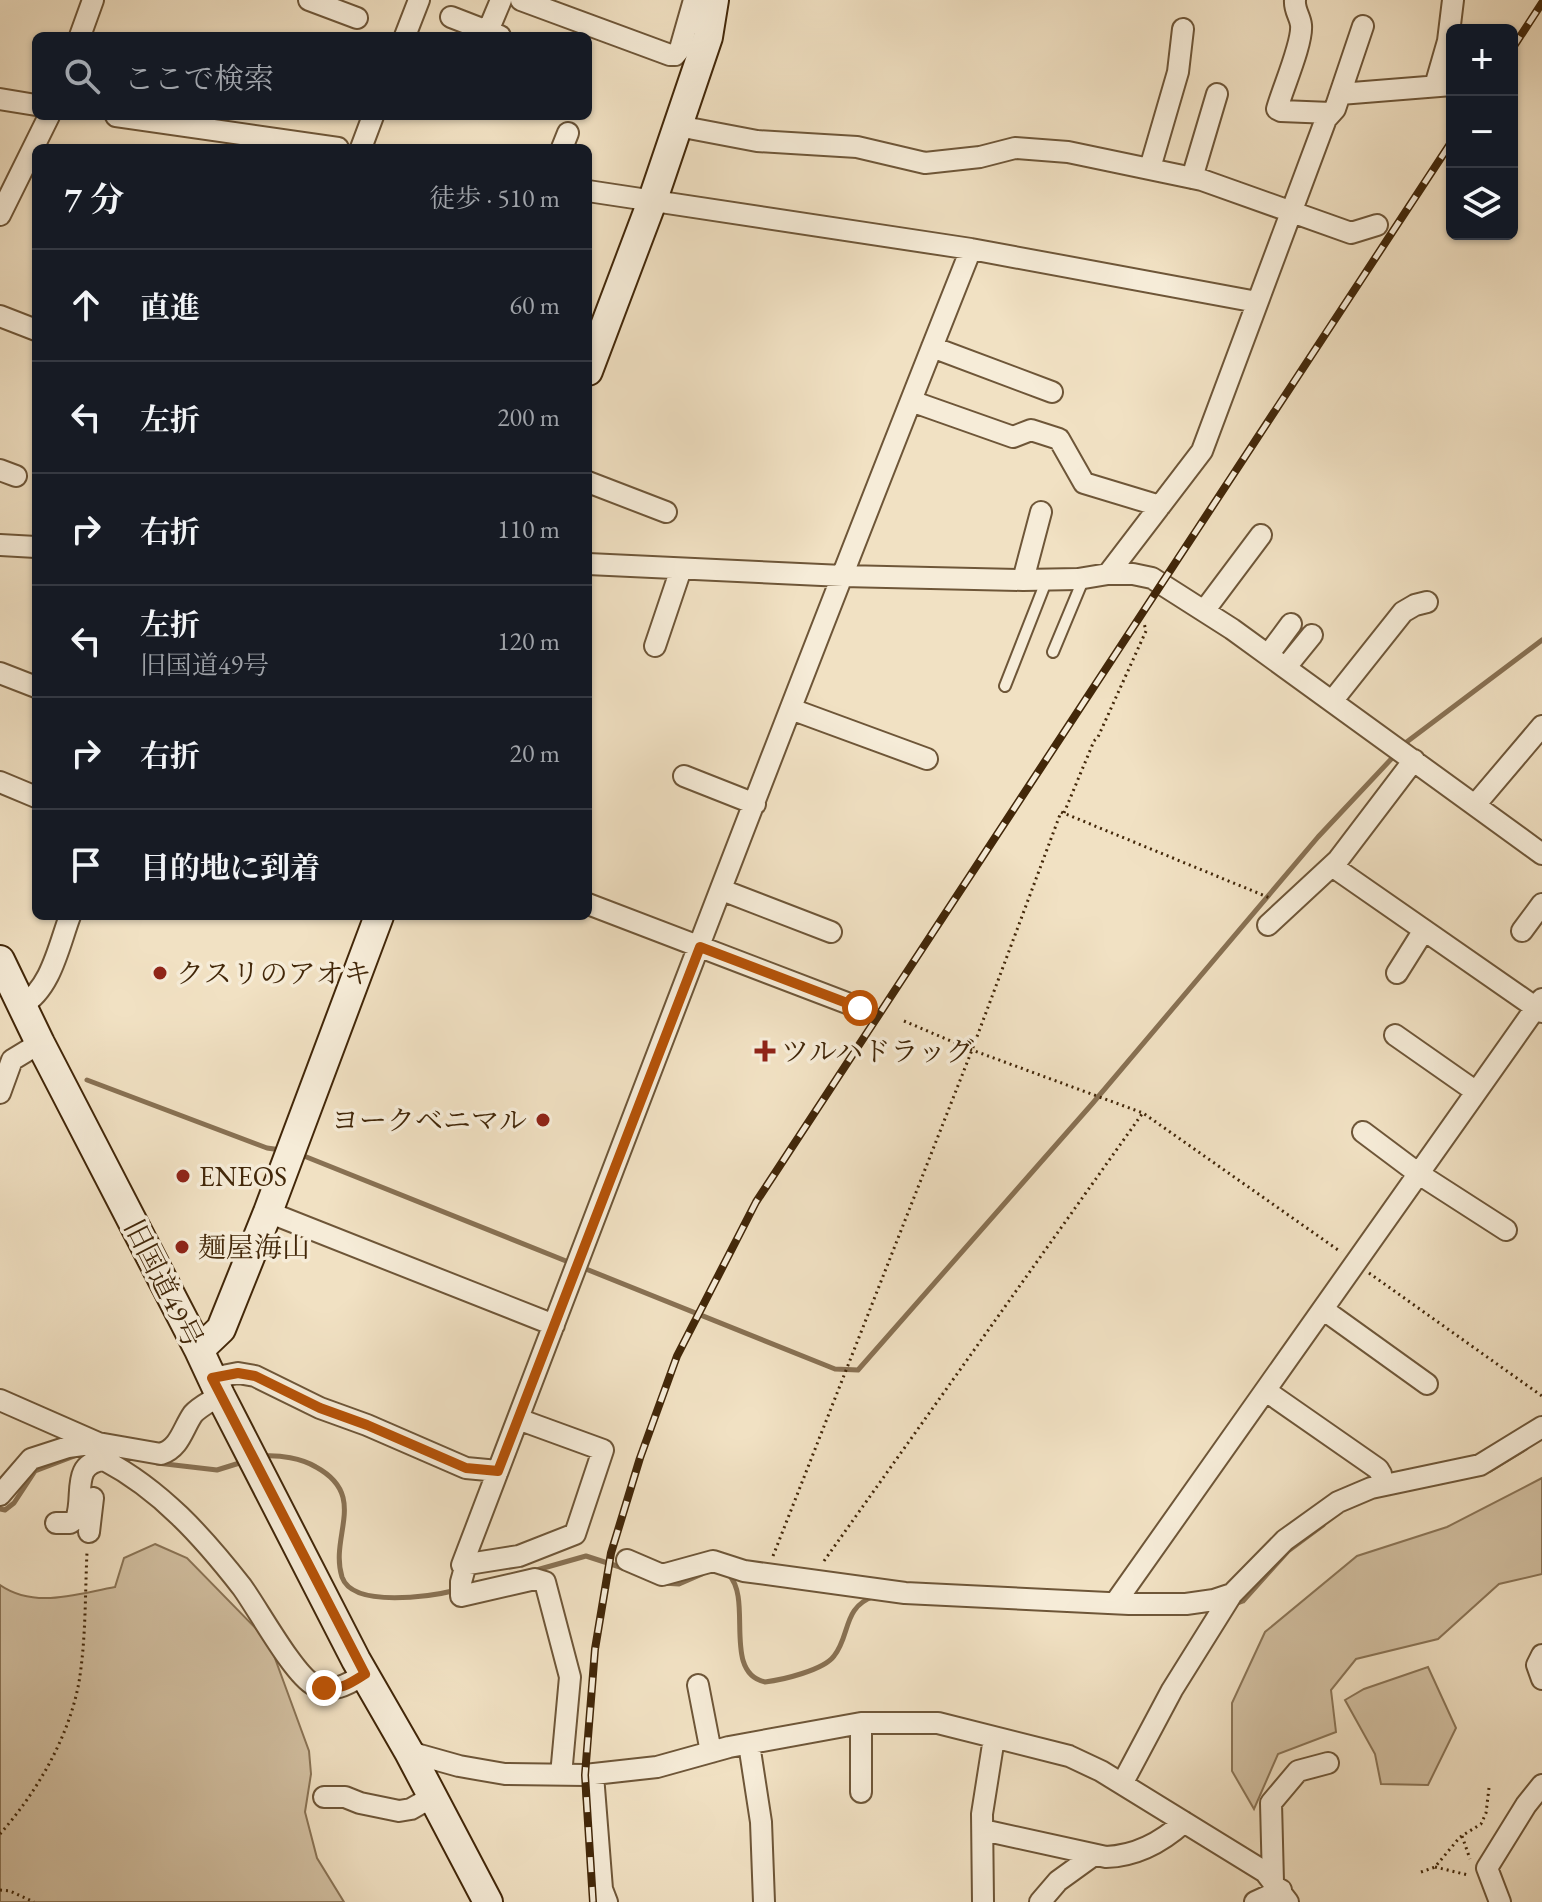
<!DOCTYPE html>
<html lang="ja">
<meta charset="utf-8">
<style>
:root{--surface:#171b24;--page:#20242c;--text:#f1f3f6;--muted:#9ea1a6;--line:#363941}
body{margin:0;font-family:"EB Garamond","Noto Serif JP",serif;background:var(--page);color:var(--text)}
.controls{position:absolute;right:24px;top:24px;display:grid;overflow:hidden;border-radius:12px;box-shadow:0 2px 6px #0004}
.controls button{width:72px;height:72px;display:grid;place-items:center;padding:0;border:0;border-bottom:2px solid var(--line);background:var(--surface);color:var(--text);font:40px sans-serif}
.stop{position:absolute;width:24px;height:24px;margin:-18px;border:6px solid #b45309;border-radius:50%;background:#fff}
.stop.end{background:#b45309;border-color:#fff;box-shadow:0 2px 8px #0008}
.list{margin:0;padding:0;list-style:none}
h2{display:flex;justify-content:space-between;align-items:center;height:104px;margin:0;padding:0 32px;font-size:34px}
h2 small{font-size:26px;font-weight:400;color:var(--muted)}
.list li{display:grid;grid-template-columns:52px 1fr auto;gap:24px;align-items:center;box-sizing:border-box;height:112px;padding:0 32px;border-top:2px solid var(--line)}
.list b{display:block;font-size:30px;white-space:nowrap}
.list p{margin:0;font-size:26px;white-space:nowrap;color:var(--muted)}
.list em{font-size:26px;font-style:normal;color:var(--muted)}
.icon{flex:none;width:44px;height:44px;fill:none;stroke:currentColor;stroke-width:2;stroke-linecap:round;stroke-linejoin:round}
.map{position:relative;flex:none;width:1542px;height:1902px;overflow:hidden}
.search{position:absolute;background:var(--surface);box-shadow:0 2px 6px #0004;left:32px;top:32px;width:560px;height:88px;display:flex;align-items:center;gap:20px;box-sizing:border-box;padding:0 28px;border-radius:12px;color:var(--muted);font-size:30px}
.panel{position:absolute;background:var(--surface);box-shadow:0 2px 6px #0004;left:32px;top:144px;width:560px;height:776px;border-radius:12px}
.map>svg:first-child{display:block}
.green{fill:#d3c1a3;stroke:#8a7456;stroke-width:2}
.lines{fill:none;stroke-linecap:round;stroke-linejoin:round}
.stream{stroke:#887153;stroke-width:5}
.lane-casing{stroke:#6e5638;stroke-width:14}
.street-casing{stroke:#6e5638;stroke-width:24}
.secondary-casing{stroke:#422709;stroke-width:32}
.path{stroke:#422709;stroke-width:3;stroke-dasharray:2 4;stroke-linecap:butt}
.lane{stroke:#f6ecd8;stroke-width:10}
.street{stroke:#f6ecd8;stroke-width:20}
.secondary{stroke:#f6ecd8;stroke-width:28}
.rail-casing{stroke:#422709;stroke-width:8}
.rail{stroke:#f6ecd8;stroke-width:5;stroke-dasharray:15;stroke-linecap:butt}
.route{stroke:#b45309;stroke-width:10}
.poi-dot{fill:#8f2418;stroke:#f6ecd8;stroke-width:3}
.labels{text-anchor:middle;stroke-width:7;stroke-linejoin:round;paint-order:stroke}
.poi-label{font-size:28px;fill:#422709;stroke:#f6ecd8;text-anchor:start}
.street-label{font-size:28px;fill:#422709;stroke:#f6ecd8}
</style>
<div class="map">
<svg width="1542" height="1902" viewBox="0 0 1542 1902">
<rect width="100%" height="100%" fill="#f1e1c3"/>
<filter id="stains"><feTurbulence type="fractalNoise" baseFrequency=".0025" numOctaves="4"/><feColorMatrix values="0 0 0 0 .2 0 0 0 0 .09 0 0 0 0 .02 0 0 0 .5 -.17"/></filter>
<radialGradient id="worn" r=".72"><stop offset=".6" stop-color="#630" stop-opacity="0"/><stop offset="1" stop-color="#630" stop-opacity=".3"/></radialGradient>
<path class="green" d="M1542 1478V1574L1499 1584 1438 1639 1356 1659 1331 1690 1336 1732 1278 1754 1254 1809 1232 1771V1703L1265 1632 1357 1556 1447 1527Z
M155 1544 187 1558 269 1642 309 1751 311 1774 305 1812 317 1858 344 1902H0V1585C35 1609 76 1594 115 1587L124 1558Z
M1428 1667 1456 1728 1428 1785 1381 1784 1375 1754 1345 1700 1364 1689Z"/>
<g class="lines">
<path class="stream" d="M1400 747 1542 640
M87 1080 267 1148 281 1150
M299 1154 571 1263
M581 1267 835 1369 858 1370 1092 1104 1318 837 1395 755
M263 1456C280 1455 301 1458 316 1467 369 1496 329 1536 342 1577 353 1609 433 1596 457 1590
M157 1463 217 1470 246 1461
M1490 1470 1526 1448
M0 1509 5 1510 14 1503 35 1471 77 1455
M533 1571 586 1556 623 1568
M729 1575C753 1600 722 1673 765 1682 782 1680 824 1670 834 1656 851 1635 842 1607 875 1596
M662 1583 679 1584 702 1574
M1232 1605 1243 1601 1288 1551 1323 1525"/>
<g class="lane-casing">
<path id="lane" d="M1053 652 1083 580
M1005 686 1047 579"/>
</g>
<g class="street-casing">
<path id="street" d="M309 0 357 18
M521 0 670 55H675L680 49 694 0
M1295 0C1294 10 1300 16 1301 25 1303 43 1282 90 1277 109L1281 111 1331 113
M451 17 500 36
M488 31 501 0
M80 36 93 0
M405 36 419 0
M1435 86 1448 41 1453 0
M1340 94 1452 85
M0 99 36 105
M116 116 338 148
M678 126 757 141 857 147 925 163 980 157 1015 148 1068 152 1202 180 1351 233 1377 225
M361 148 373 116
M562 148 568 133
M1150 168 1178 72 1183 29
M1192 178 1217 94
M588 191 971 249 1257 302
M0 215 49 116
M0 316 36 330
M932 347 1052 392
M911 401 1013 437 1031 430 1059 439 1084 483 1160 506
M0 470 16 476
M588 482 666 512
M0 545 36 547
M588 564 843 576 1023 580 1078 579 1108 574H1133L1152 578 1232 629 1542 854
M1108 574 1202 451 1326 119 1335 109 1363 26
M1023 580 1041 512
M1204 611 1261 535
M655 646 681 569
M1268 655 1291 624
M1286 667 1312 635
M0 673 36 687
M1333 700 1403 612 1415 605 1427 602
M791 709 927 759
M684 776 755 804
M0 782 36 797
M1475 805 1542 726
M1332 866 1542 1012
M722 890 831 932
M588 904 860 1008
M1268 925 1338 860 1414 760
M1522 931 1542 904
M1397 973 1424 930
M22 1005C51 989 59 945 70 916
M1395 1035 1475 1091
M0 1093 12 1060 40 1043
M1363 1132 1419 1174 1506 1230
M268 1212 554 1325
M1324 1310 1427 1384
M212 1378 238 1373 255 1376 320 1408 367 1425 466 1468 498 1471
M1266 1391 1378 1469 1381 1474 1383 1485
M0 1400 98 1443 161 1454C180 1448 183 1428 193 1414 200 1406 212 1401 220 1395
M518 1419 603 1450 575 1534 519 1556 462 1565C630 1125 797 686 971 249
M0 1495 31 1459 68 1447 97 1443
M56 1523H70L76 1519C85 1497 70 1463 104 1460 161 1490 203 1537 242 1587 258 1609 294 1675 314 1685 333 1694 348 1684 365 1674
M89 1532 93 1498
M627 1560 662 1575 713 1561 744 1571 905 1593 1129 1604H1186L1214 1600 1232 1594 1285 1540 1338 1502 1371 1488 1480 1465 1542 1427
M466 1564 461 1582V1596L535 1579 545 1582 570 1677 561 1775
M1115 1603 1542 999
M1542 1655 1537 1665 1542 1679
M698 1685 711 1752
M861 1723V1792
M749 1744 761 1822 764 1902
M409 1752 459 1766 505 1774 585 1775 657 1767 729 1747 861 1723H938L1069 1756 1101 1771 1265 1872 1288 1902
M593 1775 602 1889 607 1902
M1122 1784 1172 1690 1232 1594
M324 1797H345L360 1803 399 1811 411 1809 432 1797
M983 1830 1106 1857C1136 1856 1162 1842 1184 1822
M1273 1882 1271 1803 1298 1771 1328 1763
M983 1902 982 1814 994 1738
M1040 1902 1058 1881 1094 1855
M1255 1902 1281 1890
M1500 1902 1487 1868 1526 1805 1542 1785"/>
</g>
<g class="secondary-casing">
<path id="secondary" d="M588 371 653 199 708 37 714 0
M0 960 40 1043 199 1350 220 1395 356 1660 409 1752 488 1902
M199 1350 221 1329 268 1212 379 916"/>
</g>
<path class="path" d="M1064 813 1094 741 1098 737 1146 631 1144 623
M904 1021 972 1050 1143 1113 1341 1252
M1369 1273 1542 1396
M773 1556 972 1050 1061 812 1270 898
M824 1561 1142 1114
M0 1834C37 1792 69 1737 79 1682 86 1639 85 1595 87 1552
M1462 1836 1470 1859
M1435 1867 1468 1875
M1421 1872 1435 1867 1460 1837 1481 1824 1486 1813 1489 1788
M0 1890 10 1891 34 1902"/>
<use href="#lane" class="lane"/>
<use href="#street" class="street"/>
<use href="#secondary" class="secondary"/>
<g class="rail-casing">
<path id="rail" d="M1512 49 1542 3
M593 1902 585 1775 595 1649 611 1553 640 1458 677 1356 756 1202 1452 141"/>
</g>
<use href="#rail" class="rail"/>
</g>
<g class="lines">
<path class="route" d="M324 1688C340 1691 352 1682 365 1674L212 1378 238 1373 255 1376 320 1408 367 1425 466 1468 498 1471 700 947 860 1008"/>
</g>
<g class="poi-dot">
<circle cx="160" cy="973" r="8"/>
<path d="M761 1039h8v8h8v8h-8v8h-8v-8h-8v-8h8z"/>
<circle cx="543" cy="1120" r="8"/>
<circle cx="183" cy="1176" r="8"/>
<circle cx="182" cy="1247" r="8"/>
</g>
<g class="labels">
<g class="poi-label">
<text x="176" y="983">クスリのアオキ</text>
<text x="781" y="1061">ツルハドラッグ</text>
<text x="527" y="1130" text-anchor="end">ヨークベニマル</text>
<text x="199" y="1186">ENEOS</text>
<text x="198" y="1257">麺屋海山</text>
</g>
<g class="street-label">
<text transform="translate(164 1283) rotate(63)" y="10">旧国道49号</text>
</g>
</g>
<rect width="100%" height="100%" filter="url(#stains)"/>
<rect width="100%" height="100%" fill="url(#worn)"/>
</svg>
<div class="controls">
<button>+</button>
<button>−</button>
<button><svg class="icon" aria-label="layers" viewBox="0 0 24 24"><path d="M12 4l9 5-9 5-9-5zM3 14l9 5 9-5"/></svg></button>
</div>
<div class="stop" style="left:860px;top:1008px"></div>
<div class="stop end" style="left:324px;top:1688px"></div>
<div class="search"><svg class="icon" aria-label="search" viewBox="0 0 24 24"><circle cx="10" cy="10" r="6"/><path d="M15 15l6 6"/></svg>ここで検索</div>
<section class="panel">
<h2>7 分<small>徒歩 · 510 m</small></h2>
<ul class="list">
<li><svg class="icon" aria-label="ahead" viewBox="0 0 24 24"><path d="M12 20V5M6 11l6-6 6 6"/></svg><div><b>直進</b></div><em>60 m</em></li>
<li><svg class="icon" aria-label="left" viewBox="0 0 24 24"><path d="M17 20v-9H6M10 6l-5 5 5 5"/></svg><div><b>左折</b></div><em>200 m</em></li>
<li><svg class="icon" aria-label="right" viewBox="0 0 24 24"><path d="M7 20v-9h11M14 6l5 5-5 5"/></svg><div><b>右折</b></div><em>110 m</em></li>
<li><svg class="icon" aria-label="left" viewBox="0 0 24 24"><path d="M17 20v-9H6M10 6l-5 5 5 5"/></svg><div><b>左折</b><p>旧国道49号</p></div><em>120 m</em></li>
<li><svg class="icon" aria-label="right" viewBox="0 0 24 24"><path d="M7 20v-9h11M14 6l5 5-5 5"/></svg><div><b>右折</b></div><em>20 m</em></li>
<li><svg class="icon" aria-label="arrive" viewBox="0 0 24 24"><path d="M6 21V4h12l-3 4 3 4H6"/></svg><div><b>目的地に到着</b></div></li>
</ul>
</section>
</div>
